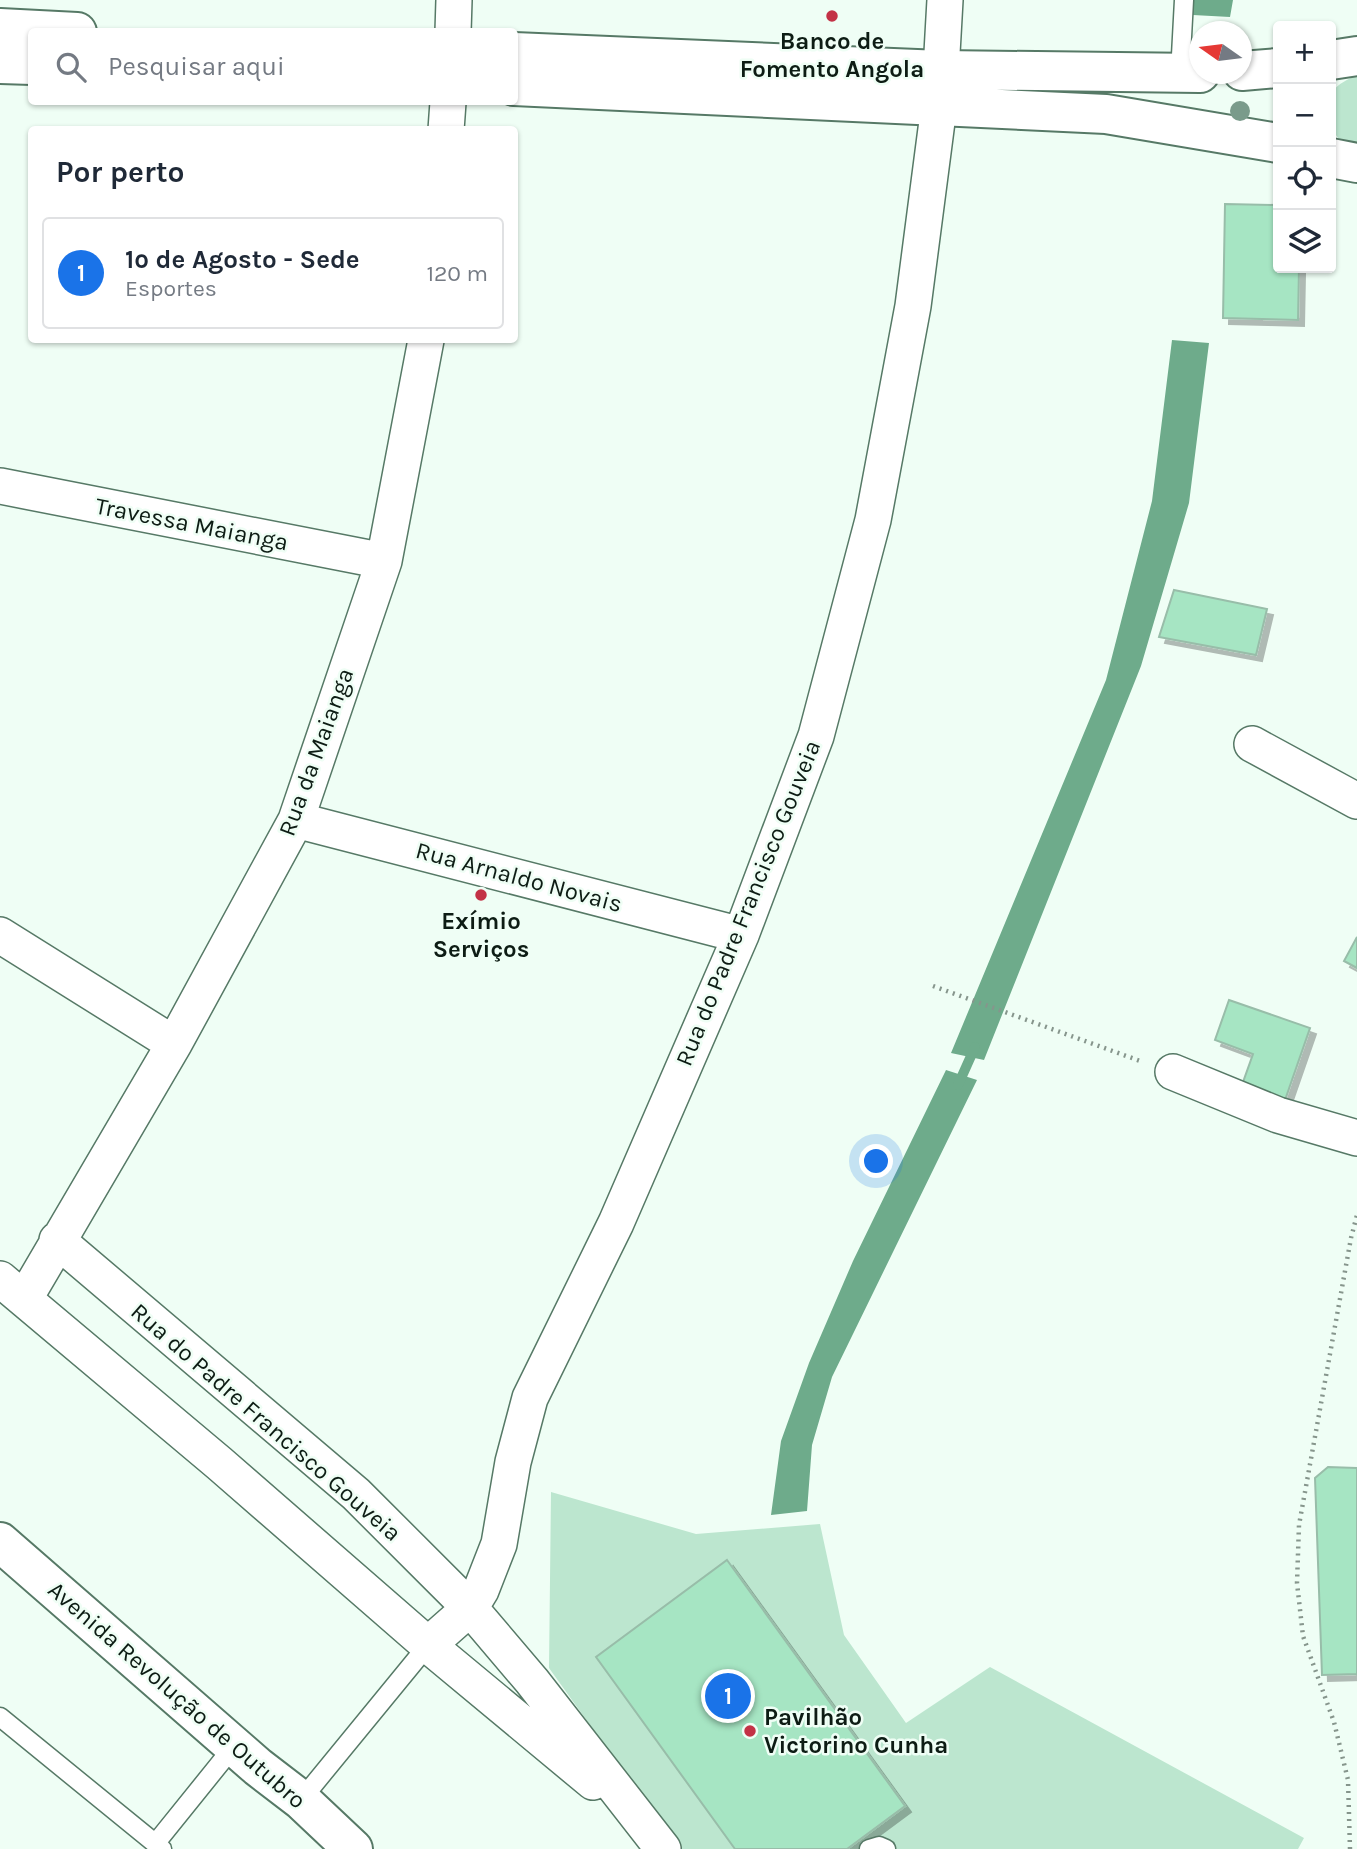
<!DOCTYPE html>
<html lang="pt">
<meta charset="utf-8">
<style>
:root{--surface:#fff;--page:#f6f6f7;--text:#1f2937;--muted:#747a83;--line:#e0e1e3;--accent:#1a73e8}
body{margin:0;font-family:Karla,sans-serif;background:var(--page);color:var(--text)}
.controls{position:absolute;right:21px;top:21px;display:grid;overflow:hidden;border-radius:7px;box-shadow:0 2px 5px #0004}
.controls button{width:63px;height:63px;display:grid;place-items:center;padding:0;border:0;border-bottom:2px solid var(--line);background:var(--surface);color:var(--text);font:35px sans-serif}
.compass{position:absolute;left:1189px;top:21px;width:63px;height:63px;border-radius:50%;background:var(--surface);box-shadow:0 2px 5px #0004;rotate:284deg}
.you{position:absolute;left:877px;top:1162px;width:24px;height:24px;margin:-18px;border:5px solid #fff;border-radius:50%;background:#1a73e8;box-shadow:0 0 0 10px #1a73e833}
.badge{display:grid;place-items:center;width:46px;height:46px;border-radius:50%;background:var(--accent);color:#fff;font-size:23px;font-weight:700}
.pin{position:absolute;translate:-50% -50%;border:4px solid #fff;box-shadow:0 2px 7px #0006}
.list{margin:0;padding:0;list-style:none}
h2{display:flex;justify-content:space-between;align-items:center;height:91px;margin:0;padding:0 28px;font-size:30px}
h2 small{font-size:23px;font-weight:400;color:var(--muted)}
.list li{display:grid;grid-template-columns:46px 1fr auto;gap:21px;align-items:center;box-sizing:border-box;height:112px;margin:0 14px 14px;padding:0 14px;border:2px solid var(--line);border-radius:7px}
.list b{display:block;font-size:26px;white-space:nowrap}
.list p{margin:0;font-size:23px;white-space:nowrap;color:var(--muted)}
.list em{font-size:23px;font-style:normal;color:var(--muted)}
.icon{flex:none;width:38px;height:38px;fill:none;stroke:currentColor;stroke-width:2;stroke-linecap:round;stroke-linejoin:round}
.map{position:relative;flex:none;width:1357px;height:1849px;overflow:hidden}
.search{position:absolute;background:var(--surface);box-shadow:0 2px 5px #0004;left:28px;top:28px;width:490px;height:77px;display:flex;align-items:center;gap:18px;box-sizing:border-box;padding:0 24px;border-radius:7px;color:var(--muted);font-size:26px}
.panel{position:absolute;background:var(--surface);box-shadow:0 2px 5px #0004;left:28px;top:126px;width:490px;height:217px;border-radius:7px}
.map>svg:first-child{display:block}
.green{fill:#bce6cf}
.water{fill:#6eab8b}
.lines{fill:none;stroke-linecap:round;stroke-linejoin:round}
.stream{stroke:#6eab8b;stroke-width:10}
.building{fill:#a6e5c3;stroke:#98bda9;stroke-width:2;filter:url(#shadow)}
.service-casing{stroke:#567966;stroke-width:21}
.minor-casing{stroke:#567966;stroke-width:38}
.tertiary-casing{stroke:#567966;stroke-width:42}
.secondary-casing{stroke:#567966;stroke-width:42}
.path{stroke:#86958c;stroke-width:4.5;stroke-dasharray:2 5;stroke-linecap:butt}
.service{stroke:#fff;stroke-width:18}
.minor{stroke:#fff;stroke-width:35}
.tertiary{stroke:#fff;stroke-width:38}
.secondary{stroke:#fff;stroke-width:38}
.tree{fill:#7a9b8b}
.poi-dot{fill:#c33246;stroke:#effef5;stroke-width:2.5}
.labels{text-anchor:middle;stroke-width:5;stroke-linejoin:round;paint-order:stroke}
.poi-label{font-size:24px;font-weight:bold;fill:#0d1c14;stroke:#effef5}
.street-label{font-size:24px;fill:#0d1c14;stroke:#effef5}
</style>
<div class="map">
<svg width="1357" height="1849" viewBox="0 0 1357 1849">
<defs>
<filter id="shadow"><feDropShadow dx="6" dy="6" stdDeviation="0" flood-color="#0004"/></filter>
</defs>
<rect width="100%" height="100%" fill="#effef5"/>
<path class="green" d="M1357 75V146L1339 139 1331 129C1331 95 1324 90 1357 75Z
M551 1492 696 1534 820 1524 844 1635 906 1723 990 1667 1304 1838 1298 1849H679L549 1668Z"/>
<path class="water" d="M1193 0H1233L1230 17 1193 15Z
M1172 340 1209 343 1189 503 1141 666 984 1060 951 1053 1106 680 1152 501Z
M946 1070 977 1080 832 1377 812 1445 807 1511 771 1515 781 1441 809 1363 853 1261Z"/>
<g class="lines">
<path class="stream" d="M958 1085 975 1047"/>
</g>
<path class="building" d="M1225 204 1278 205V268H1299L1298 320 1223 318Z
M1174 590 1267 609 1256 655 1159 637Z
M1357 937V968L1344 961Z
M1229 1000 1310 1028 1285 1100 1242 1085 1253 1054 1215 1040Z
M1328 1467 1357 1468V1674L1322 1675 1315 1478Z
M727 1560 905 1806 847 1849H735L596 1657Z"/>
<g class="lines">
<g class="service-casing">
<path id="service" d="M1180 74 1184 0
M0 1717 162 1849
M301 1800 428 1645
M155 1844 234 1746
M869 1849 879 1846 886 1849"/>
</g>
<g class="minor-casing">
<path id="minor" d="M453 32 454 0
M446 130 448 102
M0 486 384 561
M1252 744 1357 801
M296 820 741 935
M0 935 174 1044
M1173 1072 1278 1115 1357 1138
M57 1240 356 1494 470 1608 532 1681 663 1849
M0 1279 219 1463 428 1645 593 1782
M25 1298 174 1044 296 820 384 561 426 340
M428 1645 470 1608 481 1590 499 1544 513 1462 530 1398 616 1223 741 935 816 736 873 520 913 306 939 106 945 0"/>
</g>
<g class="tertiary-casing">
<path id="tertiary" d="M0 28 77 32
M514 52 941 70 1200 73
M1331 60 1357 56
M0 64 32 65
M1242 71 1278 68
M514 86 1106 114 1278 143
M1331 158 1357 163"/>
</g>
<g class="secondary-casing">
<path id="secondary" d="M0 1542 258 1767 301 1800 353 1849"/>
</g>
<path class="path" d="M933 986 1143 1062
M1350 1849 1348 1780 1334 1722 1303 1636 1297 1583 1299 1525 1351 1238 1357 1215"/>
<use href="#service" class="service"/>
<use href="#minor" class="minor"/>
<use href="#tertiary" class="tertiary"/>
<use href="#secondary" class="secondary"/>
</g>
<circle class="tree" cx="1240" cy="111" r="10"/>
<g class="poi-dot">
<circle cx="832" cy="16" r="7"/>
<circle cx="481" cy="895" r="7"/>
<circle cx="750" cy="1731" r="7"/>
</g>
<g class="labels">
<g class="poi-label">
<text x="832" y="49">Banco de<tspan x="832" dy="28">Fomento Angola</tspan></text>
<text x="481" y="929">Exímio<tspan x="481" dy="28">Serviços</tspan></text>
<text x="764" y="1725" text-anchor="start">Pavilhão<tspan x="764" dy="28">Victorino Cunha</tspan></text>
</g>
<g class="street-label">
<text transform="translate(192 524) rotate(11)" y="8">Travessa Maianga</text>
<text transform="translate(316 752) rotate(-70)" y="8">Rua da Maianga</text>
<text transform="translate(519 877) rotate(15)" y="8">Rua Arnaldo Novais</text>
<text transform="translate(748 903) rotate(-68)" y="8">Rua do Padre Francisco Gouveia</text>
<text transform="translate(266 1422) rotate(41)" y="8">Rua do Padre Francisco Gouveia</text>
<text transform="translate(177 1695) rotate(41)" y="8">Avenida Revolução de Outubro</text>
</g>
</g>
</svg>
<div class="controls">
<button>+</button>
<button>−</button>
<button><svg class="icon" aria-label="locate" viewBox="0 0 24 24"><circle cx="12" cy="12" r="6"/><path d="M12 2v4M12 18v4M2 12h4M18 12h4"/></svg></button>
<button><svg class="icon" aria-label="layers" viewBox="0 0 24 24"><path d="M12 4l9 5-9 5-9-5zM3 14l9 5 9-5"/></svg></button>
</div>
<svg class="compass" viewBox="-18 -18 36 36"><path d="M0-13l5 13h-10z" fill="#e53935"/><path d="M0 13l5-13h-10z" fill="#747a83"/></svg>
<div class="you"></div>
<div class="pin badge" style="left:728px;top:1696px">1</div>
<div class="search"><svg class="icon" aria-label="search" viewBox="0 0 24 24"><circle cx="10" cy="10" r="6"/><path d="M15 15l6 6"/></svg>Pesquisar aqui</div>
<section class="panel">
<h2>Por perto<small></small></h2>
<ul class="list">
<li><span class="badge">1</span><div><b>1º de Agosto - Sede</b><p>Esportes</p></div><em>120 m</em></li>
</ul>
</section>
</div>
